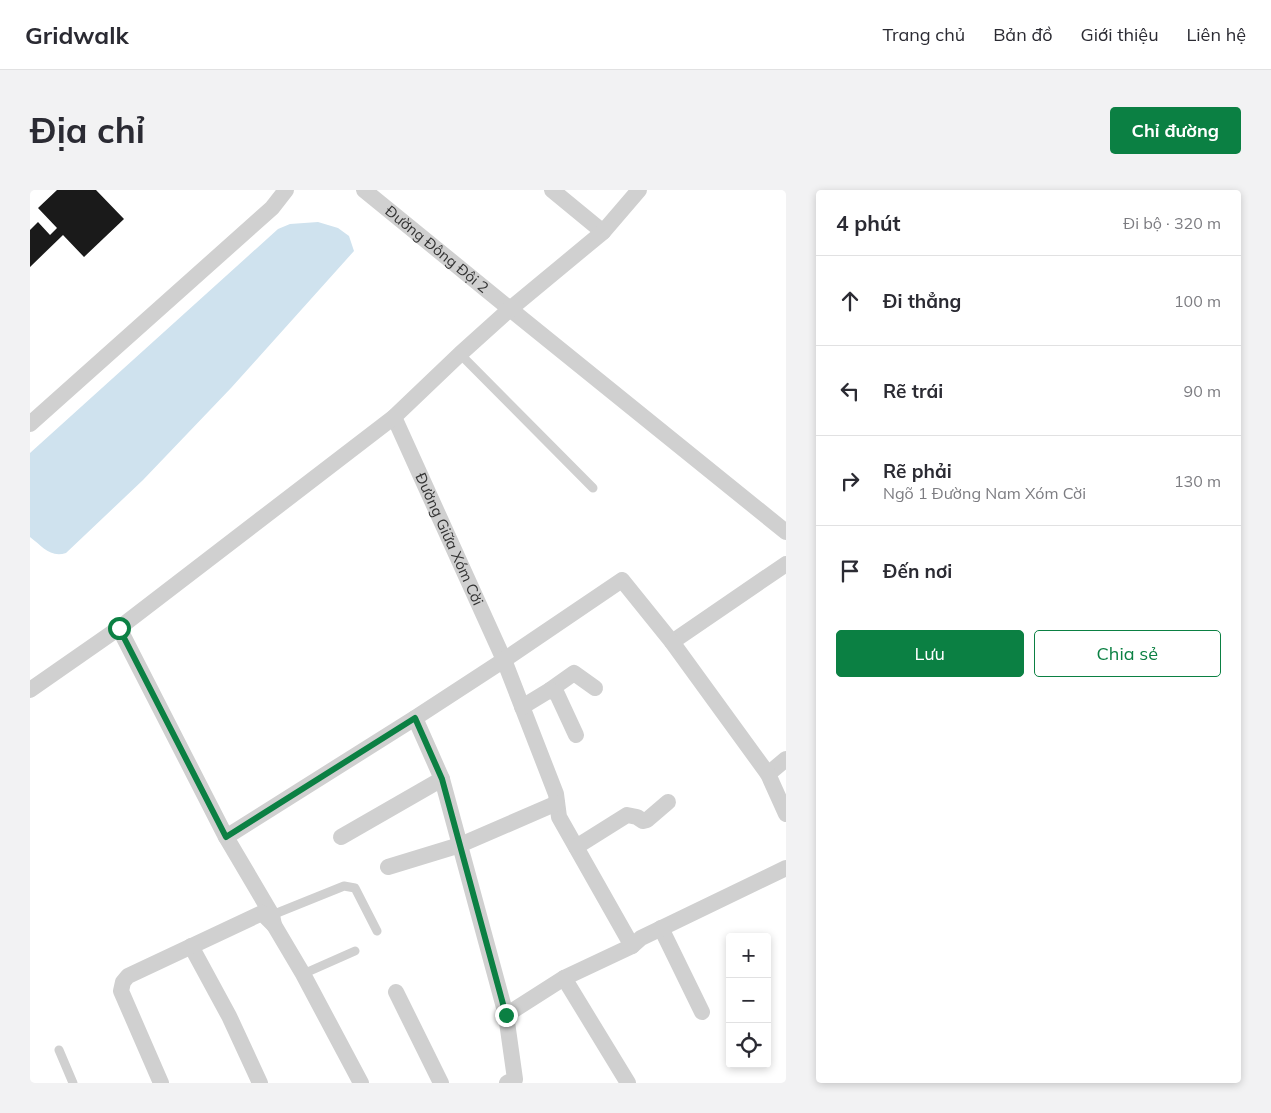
<!DOCTYPE html>
<html lang="vi">
<meta charset="utf-8">
<style>
:root{--surface:#fff;--page:#f2f2f3;--text:#2b2b33;--muted:#7c7c81;--line:#e1e1e2;--accent:#0b8043}
body{margin:0;font-family:Mulish,sans-serif;background:var(--page);color:var(--text)}
.controls{position:absolute;right:15px;bottom:15px;display:grid;overflow:hidden;border-radius:5px;box-shadow:0 2px 8px #0003}
.controls button{width:45px;height:45px;display:grid;place-items:center;padding:0;border:0;border-bottom:1px solid var(--line);background:var(--surface);color:var(--text);font:25px sans-serif}
.stop{position:absolute;width:15px;height:15px;margin:-11px;border:4px solid #0b8043;border-radius:50%;background:#fff}
.stop.end{background:#0b8043;border-color:#fff;box-shadow:0 1px 5px #0008}
.list{margin:0;padding:0;list-style:none}
h2{display:flex;justify-content:space-between;align-items:center;height:65px;margin:0;padding:0 20px;font-size:21px}
h2 small{font-size:16px;font-weight:400;color:var(--muted)}
.list li{display:grid;grid-template-columns:32px 1fr auto;gap:15px;align-items:center;box-sizing:border-box;height:90px;padding:0 20px;border-top:1px solid var(--line)}
.list b{display:block;font-size:19px;white-space:nowrap}
.list p{margin:0;font-size:16px;white-space:nowrap;color:var(--muted)}
.list em{font-size:16px;font-style:normal;color:var(--muted)}
.actions{display:flex;gap:10px;padding:15px 20px}
.actions a{flex:1;padding:11px 0;border:1px solid var(--accent);border-radius:5px;text-align:center;font-size:18px;color:var(--accent)}
.actions .main{background:var(--accent);color:#fff}
.icon{flex:none;width:28px;height:28px;fill:none;stroke:currentColor;stroke-width:2;stroke-linecap:round;stroke-linejoin:round}
.map{position:relative;flex:none;width:756px;height:893px;overflow:hidden;border-radius:5px}
header{display:flex;align-items:center;gap:30px;box-sizing:border-box;height:70px;padding:0 25px;background:var(--surface);border-bottom:1px solid var(--line)}
header strong{font-size:24px}
nav{display:flex;gap:28px;margin-inline-start:auto;font-size:18px}
.intro{display:flex;align-items:center;justify-content:space-between;box-sizing:border-box;height:120px;padding:0 30px}
h1{margin:0;font-size:35px}
.button{padding:12px 22px;border-radius:5px;background:var(--accent);color:#fff;font-size:18px;font-weight:700}
main{display:flex;gap:30px;padding:0 30px}
aside{flex:1;background:var(--surface);border-radius:5px;box-shadow:0 2px 8px #0003}
.map>svg:first-child{display:block}
.water{fill:#cfe2ee}
.building{fill:#1a1a1a}
.lines{fill:none;stroke-linecap:round;stroke-linejoin:round}
.service{stroke:#d0d0d0;stroke-width:9}
.minor{stroke:#d0d0d0;stroke-width:16}
.route{stroke:#0b8043;stroke-width:6}
.labels{text-anchor:middle;stroke-width:5;stroke-linejoin:round;paint-order:stroke}
.street-label{font-size:15px;fill:#333;stroke:#fff}
</style>
<header>
<strong>Gridwalk</strong>
<nav><a>Trang chủ</a><a>Bản đồ</a><a>Giới thiệu</a><a>Liên hệ</a></nav>
</header>
<div class="intro"><h1>Địa chỉ</h1><a class="button">Chỉ đường</a></div>
<main>
<div class="map">
<svg width="756" height="893" viewBox="0 0 756 893">
<rect width="100%" height="100%" fill="#fff"/>
<path class="water" d="M288 32 308 38 319 46 324 61 201 198 113 290 36 363C20 368 12 356 0 347V263L248 39 260 34Z"/>
<path class="building" d="M27 0H66L94 29 54 67 33 45 0 77V40L8 32 20 45 27 38 8 18Z"/>
<g class="lines">
<path class="service" d="M430 164 563 298
M242 725 314 696 325 698 347 741
M273 784 325 761
M29 860 43 893"/>
<g class="minor">
<path id="s1" d="M334 0 480 119 756 342"/>
<path d="M522 0 573 42"/>
<path id="s2" d="M364 227 474 470 526 604 529 627 602 756"/>
<path d="M0 234 242 18 256 0"/>
<path d="M89 438 196 647 242 725 244 735 273 784 331 893"/>
<path d="M642 452 756 374"/>
<path d="M0 500 89 438 364 227 430 164 480 119 573 42 609 0"/>
<path d="M520 500 544 483 565 498"/>
<path d="M492 517 520 500 527 504 546 545"/>
<path d="M385 528 412 589 476 825 485 889 477 893"/>
<path d="M738 584 756 569"/>
<path d="M196 647 385 528 474 470 592 390 642 452 738 584 756 624"/>
<path d="M311 647 412 589"/>
<path d="M546 657 597 625 607 627 613 631 617 630 638 612"/>
<path d="M358 677 430 655 527 613"/>
<path d="M631 738 672 822"/>
<path d="M161 756 199 826 230 893"/>
<path d="M534 788 598 893"/>
<path d="M366 802 411 893"/>
<path d="M476 825 534 788 602 756 611 748 756 678"/>
<path d="M131 893 91 801 93 792 98 786 232 723 244 735"/>
</g>
</g>
<g class="lines">
<path class="route" d="M89 438 196 647 385 528 412 589 476 825"/>
</g>
<g class="labels">
<g class="street-label">
<text dy="5" stroke="none"><textPath href="#s1" startOffset="94">Đường Đông Đội 2</textPath></text>
<text dy="5" stroke="none"><textPath href="#s2" startOffset="134">Đường Giữa Xóm Cời</textPath></text>
</g>
</g>
</svg>
<div class="controls">
<button>+</button>
<button>−</button>
<button><svg class="icon" aria-label="locate" viewBox="0 0 24 24"><circle cx="12" cy="12" r="6"/><path d="M12 2v4M12 18v4M2 12h4M18 12h4"/></svg></button>
</div>
<div class="stop" style="left:89px;top:438px"></div>
<div class="stop end" style="left:476px;top:825px"></div>
</div>
<aside>
<h2>4 phút<small>Đi bộ · 320 m</small></h2>
<ul class="list">
<li><svg class="icon" aria-label="ahead" viewBox="0 0 24 24"><path d="M12 20V5M6 11l6-6 6 6"/></svg><div><b>Đi thẳng</b></div><em>100 m</em></li>
<li><svg class="icon" aria-label="left" viewBox="0 0 24 24"><path d="M17 20v-9H6M10 6l-5 5 5 5"/></svg><div><b>Rẽ trái</b></div><em>90 m</em></li>
<li><svg class="icon" aria-label="right" viewBox="0 0 24 24"><path d="M7 20v-9h11M14 6l5 5-5 5"/></svg><div><b>Rẽ phải</b><p>Ngõ 1 Đường Nam Xóm Cời</p></div><em>130 m</em></li>
<li><svg class="icon" aria-label="arrive" viewBox="0 0 24 24"><path d="M6 21V4h12l-3 4 3 4H6"/></svg><div><b>Đến nơi</b></div></li>
</ul>
<div class="actions"><a class="main">Lưu</a><a>Chia sẻ</a></div>
</aside>
</main>
